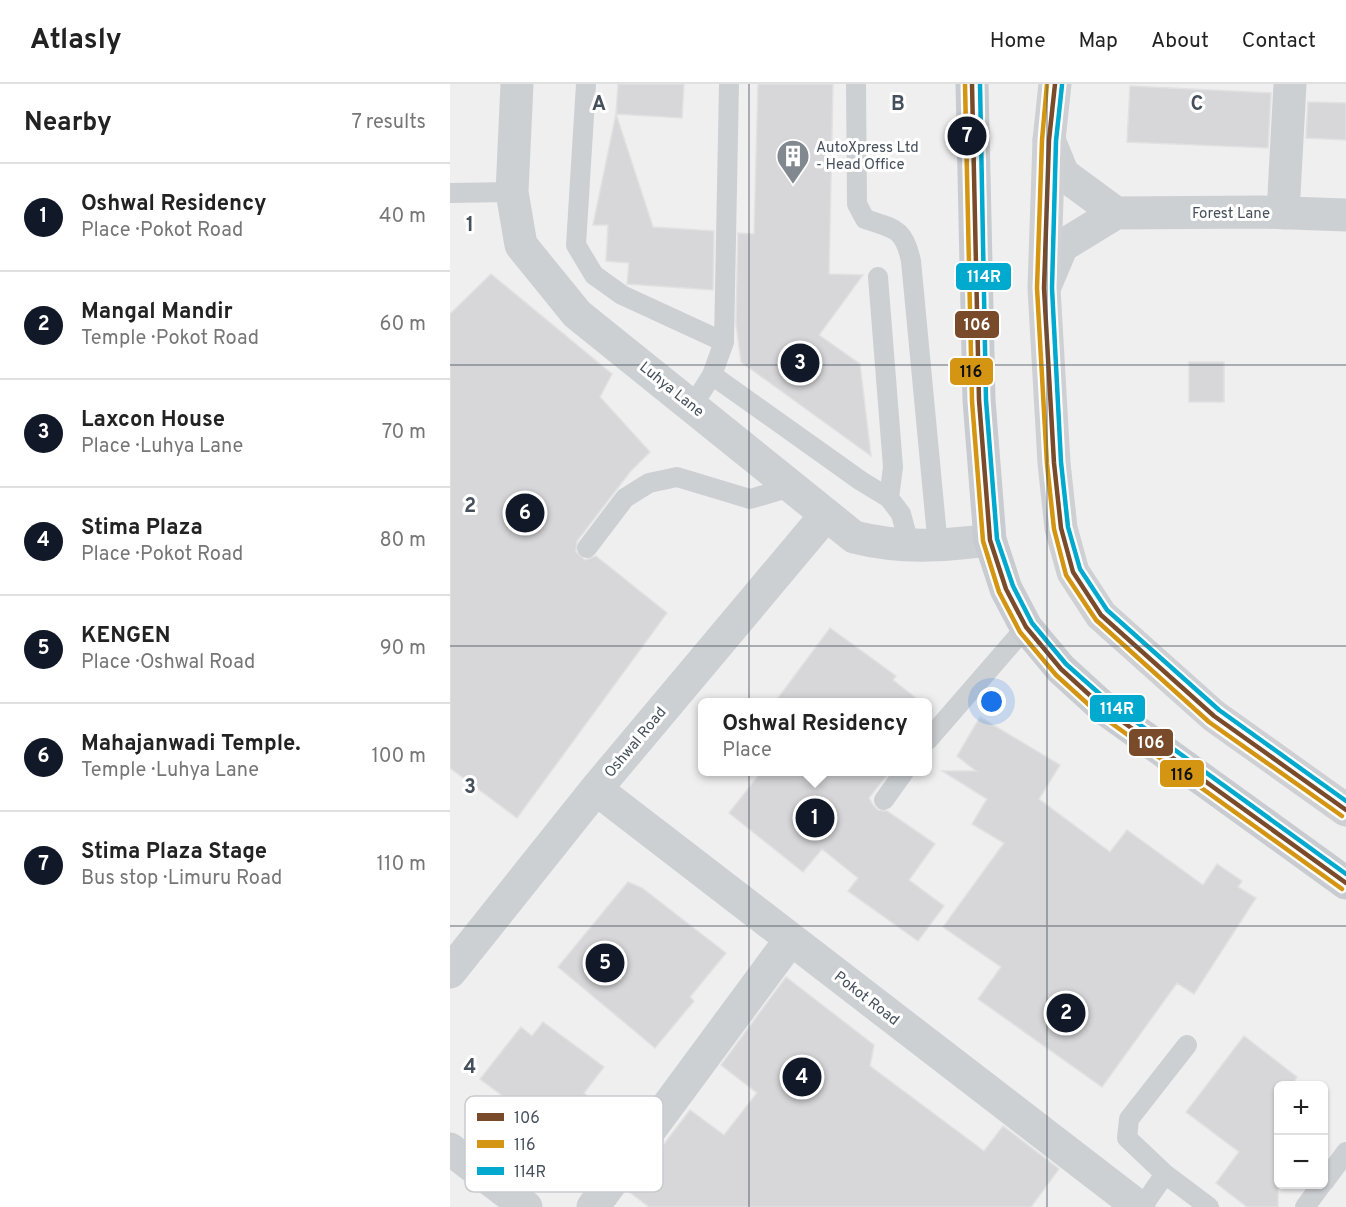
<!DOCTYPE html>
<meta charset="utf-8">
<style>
:root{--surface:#fff;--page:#f2f2f2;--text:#222;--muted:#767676;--line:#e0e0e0;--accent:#111827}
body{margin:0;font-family:Overpass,sans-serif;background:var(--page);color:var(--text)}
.controls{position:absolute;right:18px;bottom:18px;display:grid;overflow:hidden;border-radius:9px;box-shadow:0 2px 4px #0004}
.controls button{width:54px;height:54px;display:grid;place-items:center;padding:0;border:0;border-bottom:2px solid var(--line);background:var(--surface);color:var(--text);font:30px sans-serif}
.you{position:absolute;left:542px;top:618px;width:21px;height:21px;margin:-15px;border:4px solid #fff;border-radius:50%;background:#1a73e8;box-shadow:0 0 0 9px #1a73e833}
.badge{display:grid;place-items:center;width:39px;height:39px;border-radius:50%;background:var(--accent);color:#fff;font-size:20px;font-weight:700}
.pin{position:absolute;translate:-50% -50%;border:3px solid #fff;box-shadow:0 2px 6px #0006}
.popup{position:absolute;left:248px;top:614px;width:234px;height:78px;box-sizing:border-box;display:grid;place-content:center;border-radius:9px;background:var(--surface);filter:drop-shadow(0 2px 4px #0005);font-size:20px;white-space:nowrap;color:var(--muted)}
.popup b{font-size:22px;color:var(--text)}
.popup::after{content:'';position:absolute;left:50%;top:100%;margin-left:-12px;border:12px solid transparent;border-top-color:var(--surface)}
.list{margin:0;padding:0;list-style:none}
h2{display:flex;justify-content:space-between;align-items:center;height:78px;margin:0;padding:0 24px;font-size:26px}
h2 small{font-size:20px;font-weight:400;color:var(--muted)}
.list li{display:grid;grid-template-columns:39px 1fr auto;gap:18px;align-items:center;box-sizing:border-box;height:108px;padding:0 24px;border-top:2px solid var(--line)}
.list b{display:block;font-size:22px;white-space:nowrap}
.list p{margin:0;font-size:20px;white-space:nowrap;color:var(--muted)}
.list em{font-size:20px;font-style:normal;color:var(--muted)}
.map{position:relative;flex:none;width:896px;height:1123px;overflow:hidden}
header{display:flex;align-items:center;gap:36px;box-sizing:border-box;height:84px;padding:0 30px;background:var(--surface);border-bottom:2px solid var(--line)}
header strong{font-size:28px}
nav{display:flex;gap:33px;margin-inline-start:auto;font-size:21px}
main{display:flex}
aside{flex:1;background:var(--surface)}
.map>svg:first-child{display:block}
.building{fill:#d7d7d9;stroke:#e1e1e2;stroke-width:1.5}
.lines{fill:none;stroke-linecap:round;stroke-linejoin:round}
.service{stroke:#cdd0d3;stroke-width:20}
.minor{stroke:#cdd0d3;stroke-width:33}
.secondary{stroke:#ced0d4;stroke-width:33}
.primary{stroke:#c8cbd0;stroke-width:33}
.bus-1-casing{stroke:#fff;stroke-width:9}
.bus-2-casing{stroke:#fff;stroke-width:9}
.bus-3-casing{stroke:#fff;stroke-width:9}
.bus-1{stroke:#7a4b2a;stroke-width:4.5}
.bus-2{stroke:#d49512;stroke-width:4.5}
.bus-3{stroke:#00a9ce;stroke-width:4.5}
.grid{fill:none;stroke:#46505c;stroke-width:1.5;stroke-opacity:0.55}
.labels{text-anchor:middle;stroke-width:6;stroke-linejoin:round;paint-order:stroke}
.poi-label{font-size:15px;fill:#46505c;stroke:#fff;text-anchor:start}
.street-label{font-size:15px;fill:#46505c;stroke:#fff}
.key{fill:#fff;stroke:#c8cace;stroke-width:1.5}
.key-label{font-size:16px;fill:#46505c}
.grid-label{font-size:20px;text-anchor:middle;font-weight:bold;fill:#46505c;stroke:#fff;stroke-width:6;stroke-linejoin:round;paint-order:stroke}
.line-badge{stroke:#fff;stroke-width:2}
.badge-label{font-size:16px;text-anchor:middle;font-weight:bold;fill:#fff}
.pale-badge-label{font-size:16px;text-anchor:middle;font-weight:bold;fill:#111}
</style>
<header>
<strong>Atlasly</strong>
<nav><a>Home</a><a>Map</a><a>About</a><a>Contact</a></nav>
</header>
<main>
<aside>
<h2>Nearby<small>7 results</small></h2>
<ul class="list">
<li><span class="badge">1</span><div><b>Oshwal Residency</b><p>Place · Pokot Road</p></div><em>40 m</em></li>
<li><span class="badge">2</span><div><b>Mangal Mandir</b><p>Temple · Pokot Road</p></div><em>60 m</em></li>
<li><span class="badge">3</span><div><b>Laxcon House</b><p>Place · Luhya Lane</p></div><em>70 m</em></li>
<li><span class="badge">4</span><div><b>Stima Plaza</b><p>Place · Pokot Road</p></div><em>80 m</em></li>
<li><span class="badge">5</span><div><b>KENGEN</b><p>Place · Oshwal Road</p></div><em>90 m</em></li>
<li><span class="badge">6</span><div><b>Mahajanwadi Temple.</b><p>Temple · Luhya Lane</p></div><em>100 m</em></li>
<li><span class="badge">7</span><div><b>Stima Plaza Stage</b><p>Bus stop · Limuru Road</p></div><em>110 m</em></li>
</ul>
</aside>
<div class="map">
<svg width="896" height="1123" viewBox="0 0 896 1123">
<rect width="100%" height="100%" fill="#f0efef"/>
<path class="building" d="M168 0H234L232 34 166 30Z
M308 0H383L379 190 413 191 369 251 410 280 421 372 291 278 286 239 288 149 304 150Z
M680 2 821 9 818 64 677 58Z
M858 18 896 19V56L856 54Z
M166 30 203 143 264 147 263 206 177 200 179 179 156 177 158 141H143Z
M41 190 162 290 150 313 200 368 180 388 127 457 126 468 135 476 146 472 217 529 67 734 0 684V230Z
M739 278H774V318H739Z
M380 544 446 592 443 596 471 618H325Z
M530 633 610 681 589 715 660 768 677 746 753 801 767 780 792 797 788 803 806 814 744 910 727 899 652 1003 528 915 551 883 493 843 554 759 522 740 537 715 492 687H526L507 672Z
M312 687H440L419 714 423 721 428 726 437 727 485 760 459 796 494 822 468 857 398 807 408 794 372 765 353 788 279 729Z
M178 798 192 804 276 869 240 913 244 917 205 964 108 883Z
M336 893 424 961 420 982 534 1067 553 1042 609 1085 581 1123H199L178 1107 240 1026 274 1051 307 1009 271 981Z
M93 938 154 983 134 1009 154 1025 147 1034 172 1052 149 1084 133 1072 124 1084 100 1065 109 1054 30 995 71 943 82 952Z
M794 952 847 993 841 1002H828V1123H797L766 1099 789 1068 736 1028Z"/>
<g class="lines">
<path class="service" d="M136 0 126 161 144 191 172 211 274 258
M406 0 407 120 415 135C445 145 454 144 461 177L488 463
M0 109 62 108
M428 193 443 383 439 414 451 430 460 463
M262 291 411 397 439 414
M243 321 262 291 274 258 279 0
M137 464 175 414 199 399 227 393 300 415 341 403
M478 656 576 543
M434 716 454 688
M715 1090 759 1123
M874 1098 896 1068
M692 1123 715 1090 677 1054 679 1035 737 961
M855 1123 872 1100"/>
<path class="minor" d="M67 0 62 108 71 161 127 230 404 453C451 465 493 462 540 456
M599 56 613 90 666 129
M833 129 840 0
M595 202 612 162 666 129 811 128 896 131
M146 705 689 1123
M0 888 146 705 375 432
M0 1065 76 1123
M143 1123 341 855"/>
<path class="secondary" d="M605 0 599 56 594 204 604 379 611 444 623 488 651 531 764 632 896 726"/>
<path class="primary" d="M522 0 529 316 540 456 556 505 576 543 611 585 655 625 896 799"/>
<g class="bus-1-casing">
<path id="bus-1" d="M522 0 529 316 540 456 556 505 576 543 611 585 655 625 896 799
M605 0 599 56 594 204 604 379 611 444 623 488 651 531 764 632 896 726"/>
</g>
<g class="bus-2-casing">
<path id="bus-2" d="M515 0 522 317 533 457 549 508 570 548 606 591 650 631 892 805
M597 0 592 56 587 204 597 380 604 445 616 491 646 536 759 638 892 732"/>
</g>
<g class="bus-3-casing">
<path id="bus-3" d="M530 0 536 316 547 455 563 502 582 539 616 580 660 619 896 790
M612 1 606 57 602 204 611 378 618 443 630 485 657 526 769 626 896 717"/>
</g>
<use href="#bus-1" class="bus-1"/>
<use href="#bus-2" class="bus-2"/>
<use href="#bus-3" class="bus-3"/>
</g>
<path class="grid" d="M299 0V1123M597 0V1123M0 281H896M0 562H896M0 842H896"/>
<defs>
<g id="building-pin" transform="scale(1.725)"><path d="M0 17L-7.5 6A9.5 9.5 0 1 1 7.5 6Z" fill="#82888f" stroke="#fff"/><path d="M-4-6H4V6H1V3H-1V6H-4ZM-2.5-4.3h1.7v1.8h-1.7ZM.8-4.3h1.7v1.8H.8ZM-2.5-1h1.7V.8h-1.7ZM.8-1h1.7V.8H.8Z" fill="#fff"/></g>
</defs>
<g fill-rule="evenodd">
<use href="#building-pin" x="343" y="72"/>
</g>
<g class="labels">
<g class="poi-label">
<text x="366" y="68">AutoXpress Ltd<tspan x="366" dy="17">- Head Office</tspan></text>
</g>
<g class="street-label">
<text x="781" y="134">Forest Lane</text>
<text transform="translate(222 305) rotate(39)" y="5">Luhya Lane</text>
<text transform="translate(185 658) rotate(-50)" y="5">Oshwal Road</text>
<text transform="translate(417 914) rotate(38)" y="5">Pokot Road</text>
</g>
</g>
<rect x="15" y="1012" width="198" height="96" rx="9" class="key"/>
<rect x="27" y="1029" width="27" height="8" fill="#7a4b2a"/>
<rect x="27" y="1056" width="27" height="8" fill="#d49512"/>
<rect x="27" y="1083" width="27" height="8" fill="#00a9ce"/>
<g class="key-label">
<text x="64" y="1039">106</text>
<text x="64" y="1066">116</text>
<text x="64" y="1093">114R</text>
</g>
<g class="grid-label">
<text x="149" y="26">A</text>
<text x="448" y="26">B</text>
<text x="747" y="26">C</text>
<text x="20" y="147">1</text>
<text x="20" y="428">2</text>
<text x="20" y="709">3</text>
<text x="20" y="989">4</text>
</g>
<g class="line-badge">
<rect x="505" y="178" width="57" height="29" rx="6" fill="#00a9ce"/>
<rect x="504" y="226" width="46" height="29" rx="6" fill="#7a4b2a"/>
<rect x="499" y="273" width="45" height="29" rx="6" fill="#d49512"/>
<rect x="639" y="610" width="57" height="29" rx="6" fill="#00a9ce"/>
<rect x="678" y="644" width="46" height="29" rx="6" fill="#7a4b2a"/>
<rect x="709" y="675" width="46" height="29" rx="6" fill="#d49512"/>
</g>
<g class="badge-label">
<text x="534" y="198">114R</text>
<text x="527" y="246">106</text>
<text x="667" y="630">114R</text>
<text x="701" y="664">106</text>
</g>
<g class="pale-badge-label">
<text x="521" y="293">116</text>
<text x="732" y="696">116</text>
</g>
</svg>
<div class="controls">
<button>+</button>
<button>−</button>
</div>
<div class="you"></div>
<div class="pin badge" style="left:365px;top:734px">1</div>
<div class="popup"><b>Oshwal Residency</b>Place</div>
<div class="pin badge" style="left:616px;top:929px">2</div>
<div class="pin badge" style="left:350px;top:279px">3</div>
<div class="pin badge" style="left:352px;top:993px">4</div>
<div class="pin badge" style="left:155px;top:879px">5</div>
<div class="pin badge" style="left:75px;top:429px">6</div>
<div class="pin badge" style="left:517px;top:52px">7</div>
</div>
</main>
